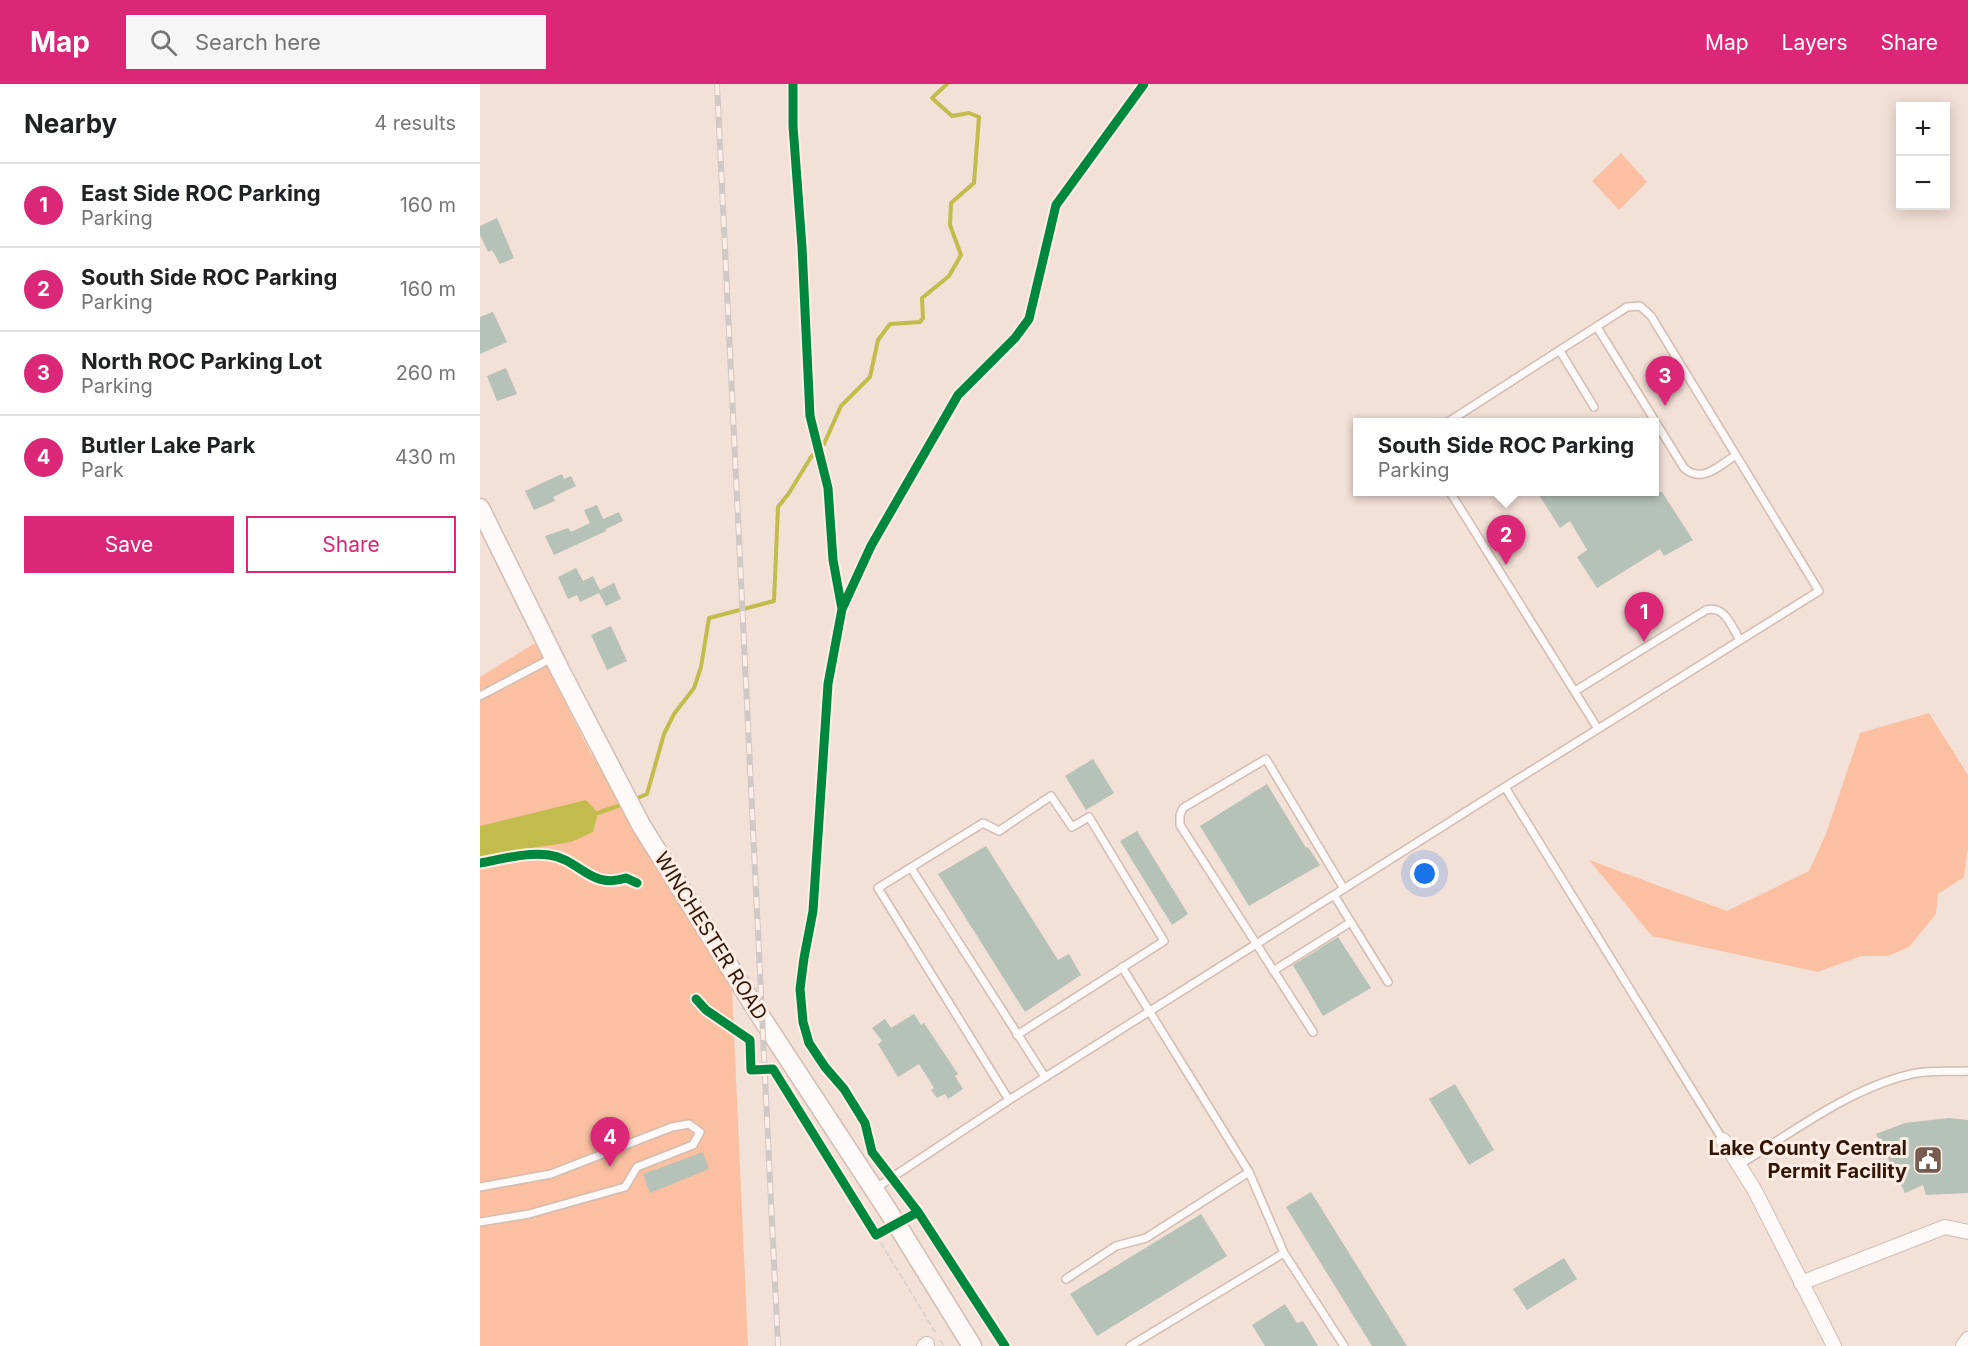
<!DOCTYPE html>
<meta charset="utf-8">
<style>
:root{--surface:#fff;--page:#f6f6f6;--text:#202124;--muted:#757577;--line:#e0e0e0;--accent:#db2777}
body{margin:0;font-family:Inter,sans-serif;background:var(--page);color:var(--text)}
.controls{position:absolute;right:18px;top:18px;display:grid;overflow:hidden;border-radius:0px;box-shadow:0 3px 15px #0003}
.controls button{width:54px;height:54px;display:grid;place-items:center;padding:0;border:0;border-bottom:2px solid var(--line);background:var(--surface);color:var(--text);font:30px sans-serif}
.you{position:absolute;left:945px;top:790px;width:21px;height:21px;margin:-15px;border:4px solid #fff;border-radius:50%;background:#1a73e8;box-shadow:0 0 0 9px #1a73e833}
.badge{display:grid;place-items:center;width:39px;height:39px;border-radius:50%;background:var(--accent);color:#fff;font-size:20px;font-weight:700}
.pin{position:absolute;translate:-50% -50px;filter:drop-shadow(0 2px 3px #0008)}
.pin::after{content:'';position:absolute;top:32px;width:21px;height:18px;background:inherit;clip-path:polygon(0 0,100% 0,50% 100%)}
.popup{position:absolute;left:873px;top:334px;width:306px;height:78px;box-sizing:border-box;display:grid;place-content:center;border-radius:0px;background:var(--surface);filter:drop-shadow(0 2px 4px #0005);font-size:20px;white-space:nowrap;color:var(--muted)}
.popup b{font-size:22px;color:var(--text)}
.popup::after{content:'';position:absolute;left:50%;top:100%;margin-left:-12px;border:12px solid transparent;border-top-color:var(--surface)}
.list{margin:0;padding:0;list-style:none}
h2{display:flex;justify-content:space-between;align-items:center;height:78px;margin:0;padding:0 24px;font-size:26px}
h2 small{font-size:20px;font-weight:400;color:var(--muted)}
.list li{display:grid;grid-template-columns:39px 1fr auto;gap:18px;align-items:center;box-sizing:border-box;height:84px;padding:0 24px;border-top:2px solid var(--line)}
.list b{display:block;font-size:22px;white-space:nowrap}
.list p{margin:0;font-size:20px;white-space:nowrap;color:var(--muted)}
.list em{font-size:20px;font-style:normal;color:var(--muted)}
.actions{display:flex;gap:12px;padding:18px 24px}
.actions a{flex:1;padding:14px 0;border:2px solid var(--accent);border-radius:0px;text-align:center;font-size:21px;color:var(--accent)}
.actions .main{background:var(--accent);color:#fff}
.icon{flex:none;width:33px;height:33px;fill:none;stroke:currentColor;stroke-width:2;stroke-linecap:round;stroke-linejoin:round}
.map{position:relative;flex:none;width:1488px;height:1262px;overflow:hidden}
header{display:flex;align-items:center;gap:36px;box-sizing:border-box;height:84px;padding:0 30px;background:var(--accent);color:#fff}
header strong{font-size:28px}
nav{display:flex;gap:33px;margin-inline-start:auto;font-size:21px}
.search{width:420px;height:54px;background:var(--page);display:flex;align-items:center;gap:15px;box-sizing:border-box;padding:0 21px;border-radius:0px;color:var(--muted);font-size:22px}
main{display:flex}
aside{flex:1;background:var(--surface)}
.map>svg:first-child{display:block}
.green{fill:#fac0a1}
.water{fill:#c2bc4c}
.lines{fill:none;stroke-linecap:round;stroke-linejoin:round}
.stream{stroke:#c2bc4c;stroke-width:4}
.building{fill:#b6c2b8}
.service-casing{stroke:#d3bcb0;stroke-width:10}
.minor-casing{stroke:#d3bcb0;stroke-width:16}
.secondary-casing{stroke:#d3bcb0;stroke-width:21}
.path{stroke:#d9d2ce;stroke-width:2;stroke-dasharray:6 3;stroke-linecap:butt}
.service{stroke:#fdfaf9;stroke-width:7}
.minor{stroke:#fdfaf9;stroke-width:14}
.secondary{stroke:#fdfaf9;stroke-width:18}
.rail-casing{stroke:#d0c9c6;stroke-width:6}
.rail{stroke:#ffeee5;stroke-width:4;stroke-dasharray:11;stroke-linecap:butt}
.cycleway-casing{stroke:#ffeee5;stroke-width:13}
.cycleway{stroke:#00873e;stroke-width:9}
.labels{text-anchor:middle;stroke-width:6;stroke-linejoin:round;paint-order:stroke}
.street-label{font-size:20px;fill:#321504;stroke:#ffeee5}
.poi-label{font-size:20px;font-weight:bold;fill:#321504;stroke:#ffeee5;text-anchor:end}
</style>
<header>
<strong>Map</strong>
<div class="search"><svg class="icon" aria-label="search" viewBox="0 0 24 24"><circle cx="10" cy="10" r="6"/><path d="M15 15l6 6"/></svg>Search here</div>
<nav><a>Map</a><a>Layers</a><a>Share</a></nav>
</header>
<main>
<aside>
<h2>Nearby<small>4 results</small></h2>
<ul class="list">
<li><span class="badge">1</span><div><b>East Side ROC Parking</b><p>Parking</p></div><em>160 m</em></li>
<li><span class="badge">2</span><div><b>South Side ROC Parking</b><p>Parking</p></div><em>160 m</em></li>
<li><span class="badge">3</span><div><b>North ROC Parking Lot</b><p>Parking</p></div><em>260 m</em></li>
<li><span class="badge">4</span><div><b>Butler Lake Park</b><p>Park</p></div><em>430 m</em></li>
</ul>
<div class="actions"><a class="main">Save</a><a>Share</a></div>
</aside>
<div class="map">
<svg width="1488" height="1262" viewBox="0 0 1488 1262">
<rect width="100%" height="100%" fill="#f3e0d7"/>
<path class="green" d="M1141 69 1167 98 1139 126 1112 97Z
M55 559 108 664 153 742 252 905 268 1262H0V593Z
M1449 629 1488 691V763L1484 793 1458 810 1456 830 1429 863 1408 872H1381L1338 888 1172 852 1109 776 1247 827 1329 787 1346 750 1380 649Z"/>
<path class="water" d="M106 716 118 729 113 748 91 758 0 772V742Z"/>
<g class="lines">
<path class="stream" d="M153 716 167 710 184 650 194 630 214 604 221 583 229 534 294 517 298 423 309 409 331 373 344 360 361 322 390 293 398 256 410 240 440 238 443 234 442 214 469 192 481 171 470 141 471 119 494 99 499 33 489 29 472 32 452 14 467 0
M118 729 143 720"/>
</g>
<path class="building" d="M17 134 34 174 20 180 12 166 8 168 0 151V142Z
M13 228 27 258 0 270V233Z
M26 284 37 310 17 317 7 292Z
M82 390 84 395 91 392 96 402 73 413 75 417 54 426 45 407Z
M1057 408H1182L1213 456 1184 472 1180 465 1117 504 1097 473 1107 466 1090 437 1080 444Z
M117 421 123 435 139 428 143 437 126 445V447L74 471 65 452 88 444 91 448 110 439 104 426Z
M96 484 103 497 113 492 120 506 134 499 141 515 126 522 119 509 100 518 97 511 88 515 78 493Z
M131 542 147 577 127 586 111 551Z
M613 675 634 709 606 726 585 692Z
M787 700 826 764 828 763 840 781 769 822 720 742Z
M657 747 708 830 692 841 640 757Z
M506 762 578 876 589 870 601 891 545 928 458 790Z
M858 853 891 904 843 932 813 881Z
M434 930 441 941 444 939 478 990 475 992 483 1005 468 1015 465 1010 457 1014 451 1006 454 1004 439 980 418 993 398 960 402 957 392 944 405 935 411 944Z
M975 1000 1014 1066 989 1081 949 1015Z
M1469 1034 1488 1036V1109L1446 1111 1443 1101 1425 1109 1396 1050 1425 1039Z
M223 1068 229 1085 170 1109 163 1090Z
M831 1108 927 1262H892L806 1123Z
M721 1130 747 1172 617 1252 590 1210Z
M1084 1174 1097 1195 1047 1226 1033 1205Z
M805 1220 817 1239 823 1237 838 1262H785L772 1241Z"/>
<g class="lines">
<g class="service-casing">
<path id="service" d="M1117 243 1204 384C1222 400 1239 382 1256 371
M1080 267 1114 323
M968 338 1147 223 1160 222 1171 232 1339 507 1025 703
M970 408 1118 645
M1095 607 1226 526C1245 521 1251 542 1260 556
M0 612 72 574
M431 784 565 993
M854 811 908 898
M642 883 769 1088 804 1169 864 1262
M793 887 871 838
M833 948 700 741V731L703 724 786 675 864 805
M529 1016 398 804 503 739 519 747 571 712 592 743 609 733 684 857 537 951
M1259 1081C1313 1048 1374 1001 1437 989 1454 986 1472 988 1488 987
M0 1103 71 1090 192 1043 209 1040 220 1048 213 1061 157 1083 145 1103 49 1130 0 1138
M396 1104 529 1016 1025 703 1243 1056
M586 1195 636 1162 666 1154 769 1088
M650 1262 804 1169"/>
</g>
<g class="minor-casing">
<path id="minor" d="M1243 1056 1274 1105 1354 1262
M1321 1199 1465 1143 1488 1148
M444 1262 447 1260
M1483 1262 1488 1255"/>
</g>
<g class="secondary-casing">
<path id="secondary" d="M0 424 80 586 161 741 281 933 416 1139 492 1262"/>
</g>
<path class="path" d="M396 1151 457 1251
M460 1256 464 1262"/>
<use href="#service" class="service"/>
<use href="#minor" class="minor"/>
<use href="#secondary" class="secondary"/>
<g class="rail-casing">
<path id="rail" d="M237 0 298 1262"/>
</g>
<use href="#rail" class="rail"/>
<g class="cycleway-casing">
<path id="cycleway" d="M313 0V42L322 163 330 332 348 404 353 476 362 525
M0 779C22 775 47 768 69 771 100 775 110 806 146 794L157 799
M216 915 226 926 270 956 271 986 293 985 396 1151 438 1128 392 1068 385 1039 364 1005 345 983 329 959 323 938 320 905 324 874 333 827 348 600 362 525 391 462 478 311 535 254 549 235 576 121 664 0
M438 1128 525 1262"/>
</g>
<use href="#cycleway" class="cycleway"/>
</g>
<defs>
<g id="civic-square" transform="scale(1.5)"><rect x="-9" y="-9" width="18" height="18" rx="4" fill="#765c4e" stroke="#ffeee5"/><path d="M-.6-6.5H3V-4.5H.6V-3L4-1V1h2V6H-6V1h2V-1L-.6-3ZM-1.2 2.5V6h2.4V2.5Z" fill="#fff"/></g>
</defs>
<g fill-rule="evenodd">
<use href="#civic-square" x="1448" y="1076"/>
</g>
<g class="labels">
<g class="street-label">
<text transform="translate(231 852) rotate(58)" y="7">WINCHESTER ROAD</text>
</g>
<g class="poi-label">
<text x="1427" y="1071">Lake County Central<tspan x="1427" dy="23">Permit Facility</tspan></text>
</g>
</g>
</svg>
<div class="controls">
<button>+</button>
<button>−</button>
</div>
<div class="you"></div>
<div class="pin badge" style="left:1164px;top:558px">1</div>
<div class="pin badge" style="left:1026px;top:481px">2</div>
<div class="popup"><b>South Side ROC Parking</b>Parking</div>
<div class="pin badge" style="left:1185px;top:322px">3</div>
<div class="pin badge" style="left:130px;top:1083px">4</div>
</div>
</main>
